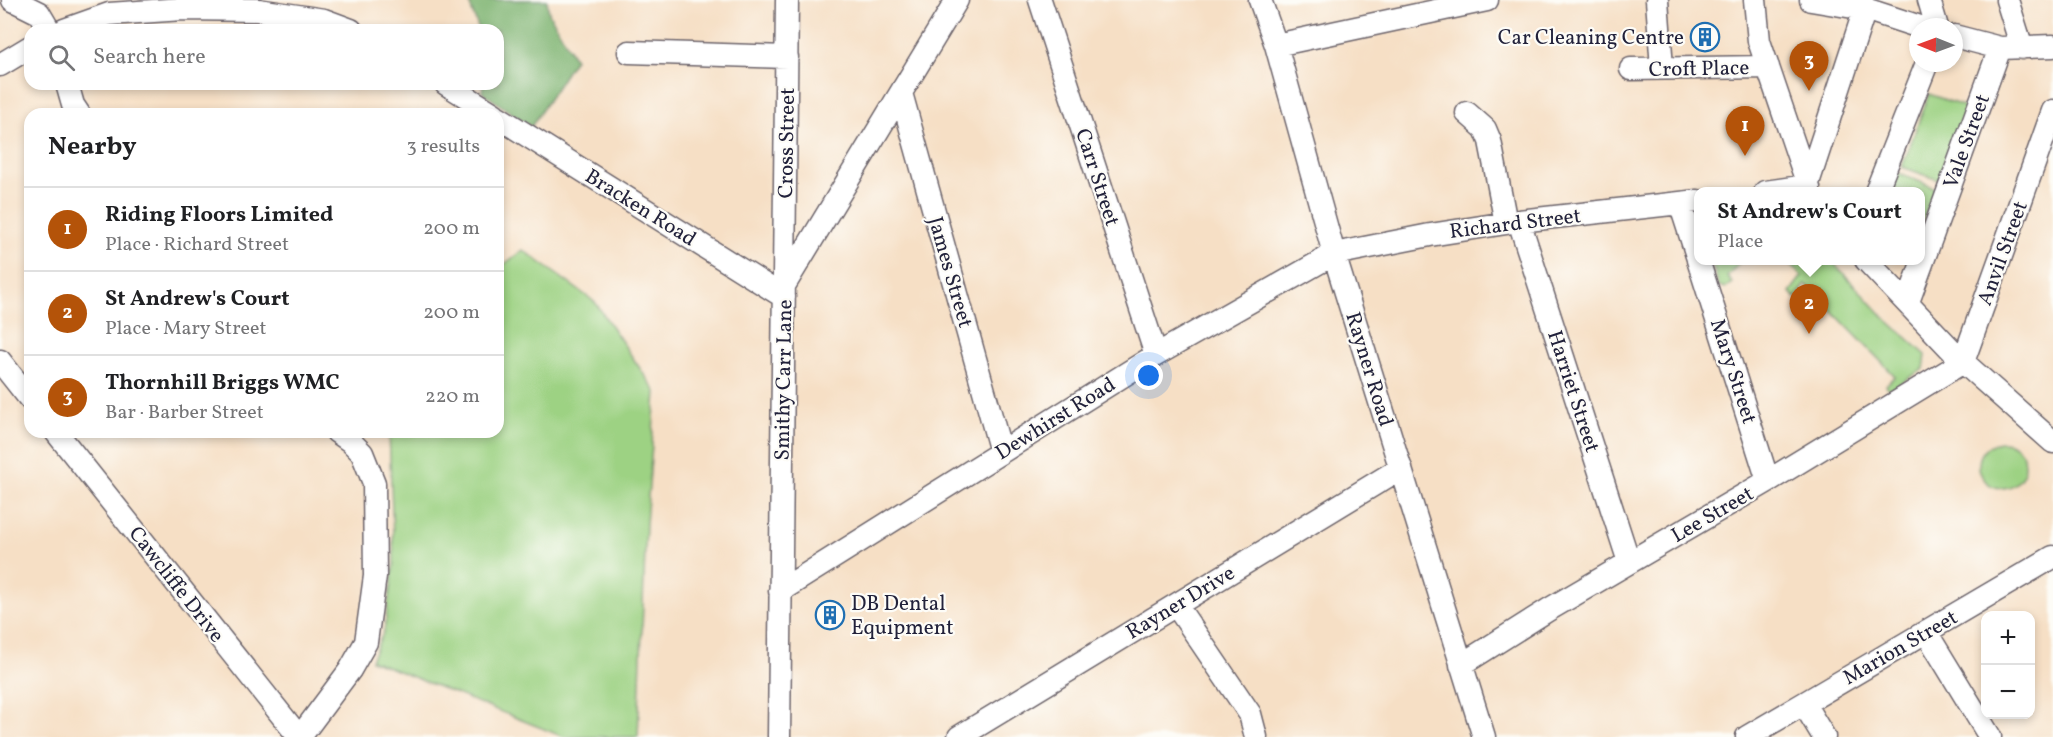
<!DOCTYPE html>
<meta charset="utf-8">
<style>
:root{--surface:#fff;--page:#f6f6f6;--text:#202124;--muted:#757577;--line:#e0e0e0;--accent:#b45309}
body{margin:0;font-family:Vollkorn,serif;background:var(--page);color:var(--text)}
.controls{position:absolute;right:18px;bottom:18px;display:grid;overflow:hidden;border-radius:12px;box-shadow:0 3px 9px #0003}
.controls button{width:54px;height:54px;display:grid;place-items:center;padding:0;border:0;border-bottom:2px solid var(--line);background:var(--surface);color:var(--text);font:30px sans-serif}
.compass{position:absolute;left:1909px;top:18px;width:54px;height:54px;border-radius:50%;background:var(--surface);box-shadow:0 3px 9px #0003;rotate:271deg}
.you{position:absolute;left:1149px;top:376px;width:21px;height:21px;margin:-15px;border:4px solid #fff;border-radius:50%;background:#1a73e8;box-shadow:0 0 0 9px #1a73e833}
.badge{display:grid;place-items:center;width:39px;height:39px;border-radius:50%;background:var(--accent);color:#fff;font-size:20px;font-weight:700}
.pin{position:absolute;translate:-50% -50px;filter:drop-shadow(0 2px 3px #0008)}
.pin::after{content:'';position:absolute;top:32px;width:21px;height:18px;background:inherit;clip-path:polygon(0 0,100% 0,50% 100%)}
.popup{position:absolute;left:1694px;top:187px;width:231px;height:78px;box-sizing:border-box;display:grid;place-content:center;border-radius:12px;background:var(--surface);filter:drop-shadow(0 2px 4px #0005);font-size:20px;white-space:nowrap;color:var(--muted)}
.popup b{font-size:22px;color:var(--text)}
.popup::after{content:'';position:absolute;left:50%;top:100%;margin-left:-12px;border:12px solid transparent;border-top-color:var(--surface)}
.list{margin:0;padding:0;list-style:none}
h2{display:flex;justify-content:space-between;align-items:center;height:78px;margin:0;padding:0 24px;font-size:26px}
h2 small{font-size:20px;font-weight:400;color:var(--muted)}
.list li{display:grid;grid-template-columns:39px 1fr auto;gap:18px;align-items:center;box-sizing:border-box;height:84px;padding:0 24px;border-top:2px solid var(--line)}
.list b{display:block;font-size:22px;white-space:nowrap}
.list p{margin:0;font-size:20px;white-space:nowrap;color:var(--muted)}
.list em{font-size:20px;font-style:normal;color:var(--muted)}
.icon{flex:none;width:33px;height:33px;fill:none;stroke:currentColor;stroke-width:2;stroke-linecap:round;stroke-linejoin:round}
.map{position:relative;flex:none;width:2053px;height:737px;overflow:hidden}
.search{position:absolute;background:var(--surface);box-shadow:0 3px 9px #0003;left:24px;top:24px;width:480px;height:66px;display:flex;align-items:center;gap:15px;box-sizing:border-box;padding:0 21px;border-radius:18px;color:var(--muted);font-size:22px}
.panel{position:absolute;background:var(--surface);box-shadow:0 3px 9px #0003;left:24px;top:108px;width:480px;height:330px;border-radius:18px}
.map>svg:first-child{display:block}
.green{fill:#9dd283;stroke:#607a5f;stroke-width:1.5}
.forest{fill:#7eb471;stroke:#506b56;stroke-width:1.5}
.lines{fill:none;stroke-linecap:round;stroke-linejoin:round}
.street-casing{stroke:#6c646b;stroke-width:25}
.street{stroke:#fff;stroke-width:22}
.labels{text-anchor:middle;stroke-width:4.5;stroke-linejoin:round;paint-order:stroke}
.poi-label{font-size:21px;fill:#22223b;stroke:#fdfcf7;text-anchor:end}
.street-label{font-size:21px;fill:#22223b;stroke:#fdfcf7}
</style>
<div class="map">
<svg width="2053" height="737" viewBox="0 0 2053 737">
<rect width="100%" height="100%" fill="#fdfcf7"/>
<filter id="ink" filterUnits="userSpaceOnUse"><feTurbulence type="fractalNoise" baseFrequency=".0167" numOctaves="2"/><feDisplacementMap in="SourceGraphic" scale="12" xChannelSelector="R" yChannelSelector="G"/><feConvolveMatrix kernelMatrix="1 2 1 2 8 2 1 2 1" color-interpolation-filters="sRGB"/></filter>
<filter id="wash" filterUnits="userSpaceOnUse"><feTurbulence type="fractalNoise" baseFrequency=".008" numOctaves="4" result="noise"/><feDisplacementMap in="SourceGraphic" scale="24" xChannelSelector="R" yChannelSelector="G"/><feGaussianBlur stdDeviation="1.35" result="paint"/><feColorMatrix in="noise" values="0 0 0 0 0 0 0 0 0 0 0 0 0 0 0 0 0 1.4 0 .05"/><feComposite in="paint" operator="in"/></filter>
<g filter="url(#wash)">
<rect width="100%" height="100%" fill="#f6dfc5"/>
<path class="green" d="M1929 94 1968 108 1939 180 1902 167Z
M1896 172 1935 188 1920 227V192L1888 191Z
M523 250 595 302 656 392 646 524 638 737H564L371 660 384 631 394 563 389 432H498V269Z
M1711 261H1741L1727 277 1732 283 1725 288 1719 286Z
M1785 261H1832L1885 318 1926 355 1924 369 1889 390 1886 385 1895 376 1806 284 1796 298 1790 292 1802 276Z
M1979 465a23 23 0 1 1 46 0a23 23 0 1 1-46 0Z"/>
<path class="forest" d="M468 0H547L549 13 575 59 531 127 482 92 483 84H498V30H479Z"/>
</g>
<g filter="url(#ink)">
<g class="lines">
<g class="street-casing">
<path id="street" d="M13 0 39 13 49 30
M1040 0 1156 355
M1260 0 1276 45 1334 254 1484 737
M1657 0 1662 68
M1755 0 1759 41 1809 188
M1811 0 1865 9 1920 27
M1929 0 1937 27
M2007 0 2022 48
M64 30 109 14 183 9 258 10 324 20 351 30
M1954 36 2000 48 2053 46
M1276 45 1487 0
M629 52 787 57
M0 65 30 47
M1631 69 1768 67
M67 84 73 105 79 114
M446 84 494 114
M901 93 1001 452
M1467 113 1485 129 1490 141 1506 223
M498 117 784 297
M1765 192 1807 186 1865 9 1861 0
M1876 192 1927 63
M1680 203 1698 259
M1519 221 1629 562
M1698 260 1768 481
M1866 260 1963 362 2053 442
M785 284 957 0
M1908 302 2000 48
M0 361 30 399
M56 432 299 737
M780 591 1156 355 1334 254 1430 235 1519 221 1698 201
M1176 605 1250 714 1256 737
M1926 632 1990 737
M1461 665 1548 610 1768 481 1963 362 2053 111
M1804 704 1824 737
M300 737 350 670 366 642 375 576 374 483 362 453 350 441 337 432
M779 737 787 0
M959 737 1401 468
M1747 737 2053 557"/>
</g>
<use href="#street" class="street"/>
</g>
</g>
<defs>
<g id="building-ring" transform="scale(1.5)"><circle r="9.5" fill="#fdfcf7" stroke="#1f6fb2" stroke-width="1.5"/><path d="M-4-6H4V6H1V3H-1V6H-4ZM-2.5-4.3h1.7v1.8h-1.7ZM.8-4.3h1.7v1.8H.8ZM-2.5-1h1.7V.8h-1.7ZM.8-1h1.7V.8H.8Z" fill="#1f6fb2"/></g>
</defs>
<g fill-rule="evenodd">
<use href="#building-ring" x="1705" y="37"/>
<use href="#building-ring" x="830" y="615"/>
</g>
<g class="labels">
<g class="poi-label">
<text x="1684" y="44">Car Cleaning Centre</text>
<text x="851" y="610" text-anchor="start">DB Dental<tspan x="851" dy="24">Equipment</tspan></text>
</g>
<g class="street-label">
<text transform="translate(1699 68) rotate(-1)" y="7">Croft Place</text>
<text transform="translate(1966 141) rotate(-70)" y="7">Vale Street</text>
<text transform="translate(786 143) rotate(-89)" y="7">Cross Street</text>
<text transform="translate(1098 177) rotate(72)" y="7">Carr Street</text>
<text transform="translate(641 207) rotate(32)" y="7">Bracken Road</text>
<text transform="translate(1515 223) rotate(-7)" y="7">Richard Street</text>
<text transform="translate(2002 253) rotate(-70)" y="7">Anvil Street</text>
<text transform="translate(951 272) rotate(74)" y="7">James Street</text>
<text transform="translate(1370 369) rotate(73)" y="7">Rayner Road</text>
<text transform="translate(1734 371) rotate(72)" y="7">Mary Street</text>
<text transform="translate(783 380) rotate(-89)" y="7">Smithy Carr Lane</text>
<text transform="translate(1574 391) rotate(72)" y="7">Harriet Street</text>
<text transform="translate(1055 418) rotate(-32)" y="7">Dewhirst Road</text>
<text transform="translate(1712 514) rotate(-30)" y="7">Lee Street</text>
<text transform="translate(177 584) rotate(52)" y="7">Cawcliffe Drive</text>
<text transform="translate(1180 602) rotate(-31)" y="7">Rayner Drive</text>
<text transform="translate(1900 647) rotate(-30)" y="7">Marion Street</text>
</g>
</g>
</svg>
<div class="controls">
<button>+</button>
<button>−</button>
</div>
<svg class="compass" viewBox="-18 -18 36 36"><path d="M0-13l5 13h-10z" fill="#e53935"/><path d="M0 13l5-13h-10z" fill="#757577"/></svg>
<div class="you"></div>
<div class="pin badge" style="left:1745px;top:156px">1</div>
<div class="pin badge" style="left:1809px;top:334px">2</div>
<div class="popup"><b>St Andrew's Court</b>Place</div>
<div class="pin badge" style="left:1809px;top:91px">3</div>
<div class="search"><svg class="icon" aria-label="search" viewBox="0 0 24 24"><circle cx="10" cy="10" r="6"/><path d="M15 15l6 6"/></svg>Search here</div>
<section class="panel">
<h2>Nearby<small>3 results</small></h2>
<ul class="list">
<li><span class="badge">1</span><div><b>Riding Floors Limited</b><p>Place · Richard Street</p></div><em>200 m</em></li>
<li><span class="badge">2</span><div><b>St Andrew's Court</b><p>Place · Mary Street</p></div><em>200 m</em></li>
<li><span class="badge">3</span><div><b>Thornhill Briggs WMC</b><p>Bar · Barber Street</p></div><em>220 m</em></li>
</ul>
</section>
</div>
